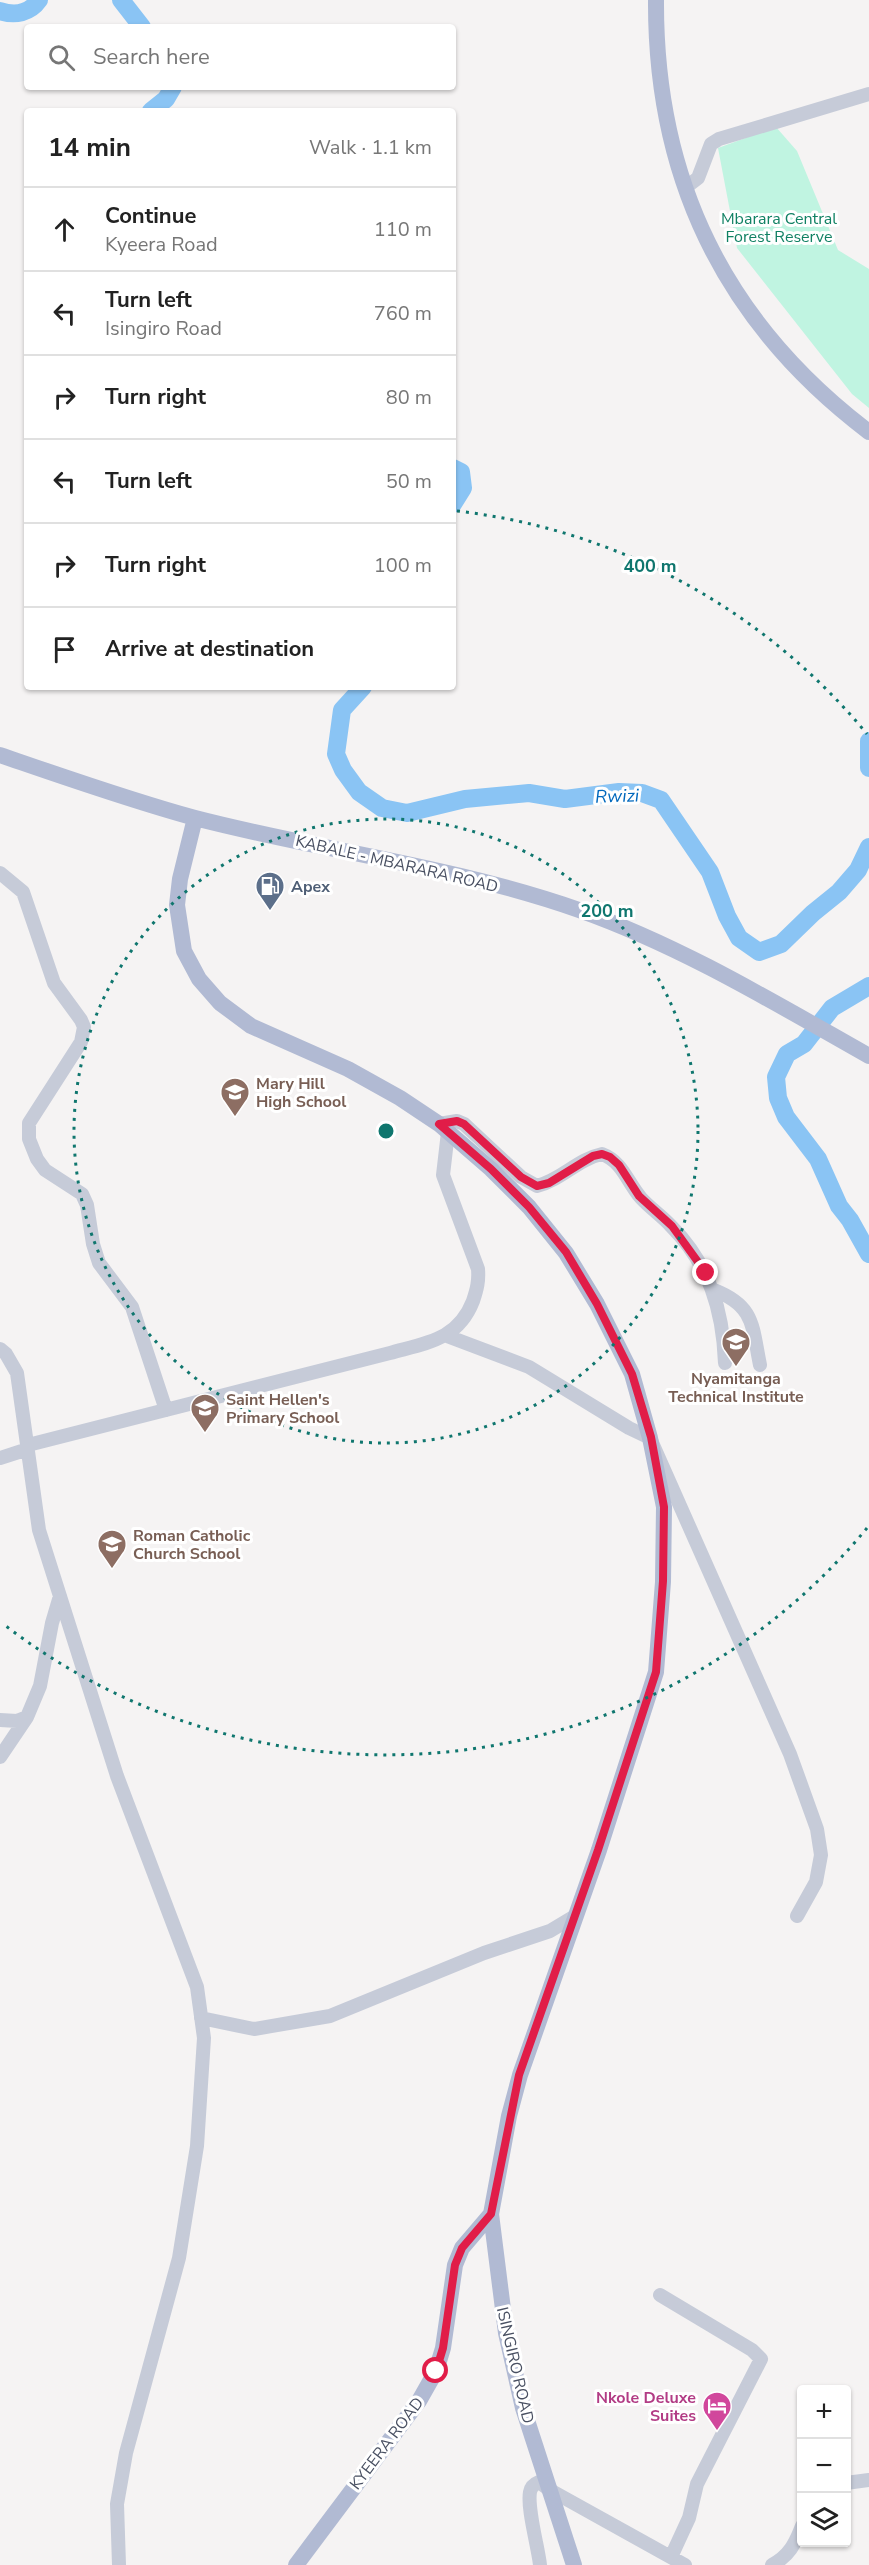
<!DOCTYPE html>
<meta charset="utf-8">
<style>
:root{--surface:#fff;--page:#f6f6f6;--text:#222;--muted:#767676;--line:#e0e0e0}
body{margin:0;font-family:"Nunito Sans",sans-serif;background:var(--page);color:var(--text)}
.controls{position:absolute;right:18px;bottom:18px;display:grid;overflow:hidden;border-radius:6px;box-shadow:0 2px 4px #0004}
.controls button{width:54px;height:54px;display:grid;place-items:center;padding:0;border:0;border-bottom:2px solid var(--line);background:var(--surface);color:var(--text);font:30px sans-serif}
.stop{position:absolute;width:18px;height:18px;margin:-14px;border:4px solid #e11d48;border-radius:50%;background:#fff}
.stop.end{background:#e11d48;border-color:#fff;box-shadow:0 2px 6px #0008}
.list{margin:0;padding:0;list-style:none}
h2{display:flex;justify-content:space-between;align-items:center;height:78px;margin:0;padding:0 24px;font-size:26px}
h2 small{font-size:20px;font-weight:400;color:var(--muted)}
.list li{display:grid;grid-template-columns:39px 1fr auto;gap:18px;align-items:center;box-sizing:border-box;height:84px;padding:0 24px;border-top:2px solid var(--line)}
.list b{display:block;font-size:22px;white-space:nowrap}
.list p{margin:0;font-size:20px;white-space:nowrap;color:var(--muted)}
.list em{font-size:20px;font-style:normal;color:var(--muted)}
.icon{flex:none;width:33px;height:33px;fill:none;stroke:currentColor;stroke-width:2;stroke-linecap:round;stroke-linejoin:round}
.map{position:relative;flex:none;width:869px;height:2565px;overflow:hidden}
.search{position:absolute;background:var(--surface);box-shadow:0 2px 4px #0004;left:24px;top:24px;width:432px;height:66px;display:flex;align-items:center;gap:15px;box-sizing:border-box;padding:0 21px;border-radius:6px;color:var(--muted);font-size:22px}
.panel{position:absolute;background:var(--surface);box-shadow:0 2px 4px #0004;left:24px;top:108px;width:432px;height:582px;border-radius:6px}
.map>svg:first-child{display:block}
.green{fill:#c0f4e1}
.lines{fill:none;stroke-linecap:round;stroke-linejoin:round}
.river{stroke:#8ac4f4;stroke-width:18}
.minor{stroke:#c6cbd8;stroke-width:14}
.major{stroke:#b1bad3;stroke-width:16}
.route{stroke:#e11d48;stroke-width:8}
.ring{fill:none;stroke:#0f766e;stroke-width:3;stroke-dasharray:3 6}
.labels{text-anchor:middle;stroke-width:6;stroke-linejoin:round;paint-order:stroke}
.park-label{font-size:16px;fill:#108163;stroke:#fff}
.street-label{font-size:16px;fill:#495062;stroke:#fff}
.service-label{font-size:16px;font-weight:bold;fill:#4e5e75;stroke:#fff;text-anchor:start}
.education-label{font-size:16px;font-weight:bold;fill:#785e54;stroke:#fff;text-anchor:start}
.hotel-label{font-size:16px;font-weight:bold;fill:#b23c85;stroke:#fff;text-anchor:end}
.water-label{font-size:18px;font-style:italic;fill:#0168bd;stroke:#fff}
.centre{fill:#0f766e;stroke:#fff;stroke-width:3}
.ring-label{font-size:18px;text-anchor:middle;font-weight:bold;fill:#0f766e;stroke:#fff;stroke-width:6;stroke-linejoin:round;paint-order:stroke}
</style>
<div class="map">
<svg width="869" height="2565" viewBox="0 0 869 2565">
<rect width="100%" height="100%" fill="#f5f3f3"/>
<path class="green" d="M776 127 797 151 838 250 869 269V408L852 394 737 248 718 148Z"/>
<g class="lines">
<path class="river" d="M121 0 142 27
M0 11C15 16 30 13 39 0
M151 111 166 99 173 87
M453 468 461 472 463 488 453 504
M363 687 342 710 336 754 343 770 359 792 382 808 407 813 465 799 529 793 565 799 619 792 642 793 661 800 710 872 727 916 739 938 759 952 781 944 813 913 839 892 858 870 869 847
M869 741V768
M869 986 832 1008 804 1044 787 1054 776 1077 778 1098 786 1117 818 1159 839 1206 850 1220 869 1254"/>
<path class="minor" d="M685 188 698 178 711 144 719 139 869 94
M0 873 23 892 54 983 81 1020 84 1027 81 1042 29 1123V1139L37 1159 45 1170 82 1194 87 1205 93 1244 99 1263 132 1307 166 1410
M439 1124 457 1121 464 1124 521 1177 537 1186C561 1180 578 1159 602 1154 623 1162 627 1182 641 1198 650 1208 662 1216 671 1226 709 1264 723 1310 725 1363
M714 1290C755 1306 752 1326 760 1365
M447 1336 529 1367 629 1428 650 1438 790 1754 817 1829 821 1855 816 1882 797 1916
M0 1349 6 1354 17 1373 39 1530 117 1776 197 1987 204 2038 197 2146 179 2258 126 2453 117 2504 119 2565
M28 1445 390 1353C426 1343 458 1340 473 1301 477 1289 479 1281 478 1269L443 1175 448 1132
M0 1458 28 1449
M0 1720 17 1721 27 1717
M0 1757 27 1717 40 1686 52 1623 60 1596
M201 2018 254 2029 330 2016 484 1953 550 1931 575 1916
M660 2295 752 2350 761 2359 697 2484 689 2518 671 2557
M846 2483 869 2480
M540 2565C538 2546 527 2509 530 2492 531 2487 534 2484 539 2482L550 2490 685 2565
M772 2565C789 2556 795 2544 802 2526"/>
<path class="major" d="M656 0C655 180 725 323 869 432
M0 755C64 777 129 800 195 818 322 851 454 866 579 910 681 946 775 1003 869 1056
M195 818 180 879 177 905 184 951 199 979 220 1003 251 1026 348 1069 400 1098 439 1124 491 1169 529 1207 566 1253 597 1304 632 1374 650 1438 664 1507 663 1582 656 1672 599 1850 520 2075 509 2116 491 2214 506 2333 523 2408 574 2565
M296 2565 419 2401 436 2371 443 2348 455 2265 462 2248 491 2214"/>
</g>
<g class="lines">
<path class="route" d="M436 2371 443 2348 455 2265 462 2248 491 2214 519 2075 598 1850 656 1672 663 1581 664 1507 651 1437 632 1374 597 1304 566 1252 529 1207 491 1169 439 1124 457 1121 464 1124 521 1177 537 1186 549 1183 593 1156 602 1154 610 1157 619 1165 639 1196 672 1226 706 1273"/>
</g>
<g class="ring">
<circle cx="386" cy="1131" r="312"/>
<path d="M867 1528A624 624 0 0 1 2 1623M457 511A624 624 0 0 1 867 734"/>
</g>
<defs>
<g id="fuel-pin" transform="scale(1.5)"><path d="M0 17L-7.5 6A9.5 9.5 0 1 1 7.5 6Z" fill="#5c6f8a" stroke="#fff"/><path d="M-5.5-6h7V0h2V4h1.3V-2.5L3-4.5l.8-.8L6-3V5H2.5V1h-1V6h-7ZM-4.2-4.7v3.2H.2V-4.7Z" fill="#fff"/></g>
<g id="school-pin" transform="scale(1.5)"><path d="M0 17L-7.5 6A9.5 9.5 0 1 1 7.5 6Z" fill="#8d6e63" stroke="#fff"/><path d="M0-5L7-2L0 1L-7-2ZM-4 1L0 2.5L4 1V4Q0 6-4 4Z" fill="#fff"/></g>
<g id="hotel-pin" transform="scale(1.5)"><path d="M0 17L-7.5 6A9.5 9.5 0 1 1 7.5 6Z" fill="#d1479c" stroke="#fff"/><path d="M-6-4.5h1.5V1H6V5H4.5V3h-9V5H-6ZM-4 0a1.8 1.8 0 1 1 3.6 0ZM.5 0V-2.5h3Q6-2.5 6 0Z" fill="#fff"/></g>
</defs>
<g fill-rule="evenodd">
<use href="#fuel-pin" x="270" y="886"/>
<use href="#school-pin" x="235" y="1092"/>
<use href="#school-pin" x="736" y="1342"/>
<use href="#school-pin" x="205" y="1408"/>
<use href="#school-pin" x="112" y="1544"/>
<use href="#hotel-pin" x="717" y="2406"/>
</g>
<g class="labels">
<g class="park-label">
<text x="779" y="224">Mbarara Central<tspan x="779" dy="18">Forest Reserve</tspan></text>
</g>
<g class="street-label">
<text transform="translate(397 863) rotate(13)" y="6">KABALE - MBARARA ROAD</text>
<text transform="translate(516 2365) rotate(77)" y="6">ISINGIRO ROAD</text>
<text transform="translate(386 2443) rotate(-53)" y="6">KYEERA ROAD</text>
</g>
<g class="service-label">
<text x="291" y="892">Apex</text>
</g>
<g class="education-label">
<text x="256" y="1089">Mary Hill<tspan x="256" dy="18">High School</tspan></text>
<text x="736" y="1384" text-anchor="middle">Nyamitanga<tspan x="736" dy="18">Technical Institute</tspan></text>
<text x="226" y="1405">Saint Hellen's<tspan x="226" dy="18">Primary School</tspan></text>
<text x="133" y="1541">Roman Catholic<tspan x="133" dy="18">Church School</tspan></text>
</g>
<g class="hotel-label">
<text x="696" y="2403">Nkole Deluxe<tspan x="696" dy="18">Suites</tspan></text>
</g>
<g class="water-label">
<text transform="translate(617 796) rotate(-2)" y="6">Rwizi</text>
</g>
</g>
<circle cx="386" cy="1131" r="9" class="centre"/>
<g class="ring-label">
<text x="650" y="572">400 m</text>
<text x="607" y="917">200 m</text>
</g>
</svg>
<div class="controls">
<button>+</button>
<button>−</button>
<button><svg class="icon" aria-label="layers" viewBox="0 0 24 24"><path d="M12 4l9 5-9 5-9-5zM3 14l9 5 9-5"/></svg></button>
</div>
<div class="stop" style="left:436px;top:2371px"></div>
<div class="stop end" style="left:706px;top:1273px"></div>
<div class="search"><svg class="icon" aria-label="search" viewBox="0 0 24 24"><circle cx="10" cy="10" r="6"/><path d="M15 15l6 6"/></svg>Search here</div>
<section class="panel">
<h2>14 min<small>Walk · 1.1 km</small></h2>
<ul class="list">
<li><svg class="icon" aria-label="ahead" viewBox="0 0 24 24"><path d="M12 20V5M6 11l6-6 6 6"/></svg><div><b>Continue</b><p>Kyeera Road</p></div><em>110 m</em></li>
<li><svg class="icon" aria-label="left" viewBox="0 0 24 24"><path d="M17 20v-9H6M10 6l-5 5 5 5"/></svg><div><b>Turn left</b><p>Isingiro Road</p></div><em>760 m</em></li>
<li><svg class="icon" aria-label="right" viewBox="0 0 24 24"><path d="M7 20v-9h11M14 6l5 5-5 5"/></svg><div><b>Turn right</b></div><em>80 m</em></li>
<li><svg class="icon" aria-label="left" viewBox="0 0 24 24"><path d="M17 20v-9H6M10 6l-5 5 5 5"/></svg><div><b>Turn left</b></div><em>50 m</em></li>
<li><svg class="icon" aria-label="right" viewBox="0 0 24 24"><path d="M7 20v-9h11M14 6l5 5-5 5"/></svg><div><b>Turn right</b></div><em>100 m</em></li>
<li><svg class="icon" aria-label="arrive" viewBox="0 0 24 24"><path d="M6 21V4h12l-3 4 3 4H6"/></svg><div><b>Arrive at destination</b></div></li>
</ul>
</section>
</div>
